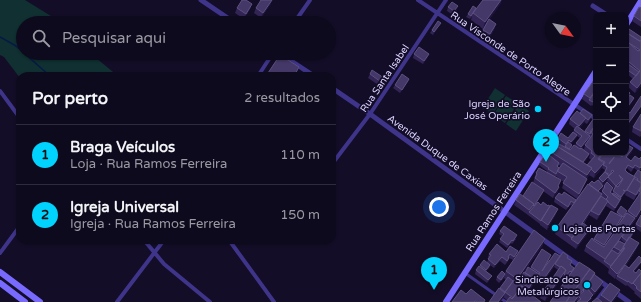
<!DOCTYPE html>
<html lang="pt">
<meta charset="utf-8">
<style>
:root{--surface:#0e0a1d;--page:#171326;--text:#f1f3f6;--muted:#9b9aa4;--line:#2e2b3b;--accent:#00d3fe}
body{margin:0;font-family:"Varela Round",sans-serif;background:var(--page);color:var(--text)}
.controls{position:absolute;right:12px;top:12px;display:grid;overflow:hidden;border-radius:8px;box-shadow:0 1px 3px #0004}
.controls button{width:36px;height:36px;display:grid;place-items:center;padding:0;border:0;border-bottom:1px solid var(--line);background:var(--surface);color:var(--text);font:20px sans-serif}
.compass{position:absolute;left:545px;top:12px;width:36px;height:36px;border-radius:50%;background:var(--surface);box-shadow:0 1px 3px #0004;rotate:123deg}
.you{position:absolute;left:439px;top:207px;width:14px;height:14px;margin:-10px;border:3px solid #fff;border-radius:50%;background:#1a73e8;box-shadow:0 0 0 6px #1a73e833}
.badge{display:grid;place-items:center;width:26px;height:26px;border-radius:50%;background:var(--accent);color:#111;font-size:13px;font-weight:700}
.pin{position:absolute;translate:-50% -33px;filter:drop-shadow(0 1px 2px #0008)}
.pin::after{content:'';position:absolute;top:21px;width:14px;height:12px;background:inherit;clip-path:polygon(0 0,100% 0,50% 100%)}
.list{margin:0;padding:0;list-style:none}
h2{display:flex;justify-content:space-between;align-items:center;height:52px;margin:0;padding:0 16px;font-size:17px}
h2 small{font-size:13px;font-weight:400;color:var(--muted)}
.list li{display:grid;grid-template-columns:26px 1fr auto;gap:12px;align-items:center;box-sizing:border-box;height:60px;padding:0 16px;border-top:1px solid var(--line)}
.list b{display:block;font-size:15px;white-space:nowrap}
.list p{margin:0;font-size:13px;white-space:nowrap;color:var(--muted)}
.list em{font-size:13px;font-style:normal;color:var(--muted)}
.icon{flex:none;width:22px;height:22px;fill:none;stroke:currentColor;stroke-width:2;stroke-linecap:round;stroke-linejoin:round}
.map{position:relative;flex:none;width:641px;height:302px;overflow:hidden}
.search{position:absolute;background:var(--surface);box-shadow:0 1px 3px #0004;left:16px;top:16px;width:320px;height:44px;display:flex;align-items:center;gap:10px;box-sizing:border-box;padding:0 14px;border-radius:22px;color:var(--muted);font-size:15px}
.panel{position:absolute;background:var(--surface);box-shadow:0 1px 3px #0004;left:16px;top:72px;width:320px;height:172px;border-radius:12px}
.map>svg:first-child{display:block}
.green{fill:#103031}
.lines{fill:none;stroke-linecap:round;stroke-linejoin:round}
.stream{stroke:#061947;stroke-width:1.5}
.pedestrian{stroke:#3e348a;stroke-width:3}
.minor{stroke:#3e348a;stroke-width:4}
.tertiary{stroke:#3e348a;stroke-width:5}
.secondary{stroke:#786aff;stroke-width:6}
.wall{fill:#322556;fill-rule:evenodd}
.shaded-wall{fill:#1e143b}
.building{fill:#443868;stroke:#5c5080;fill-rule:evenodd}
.poi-dot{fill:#00d3fe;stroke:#130d27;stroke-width:1.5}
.labels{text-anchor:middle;stroke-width:3.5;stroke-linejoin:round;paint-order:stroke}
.street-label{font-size:10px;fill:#dbd3ff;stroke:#130d27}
.poi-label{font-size:10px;fill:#dbd3ff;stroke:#130d27;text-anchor:end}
</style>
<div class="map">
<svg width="641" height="302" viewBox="0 0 641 302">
<rect width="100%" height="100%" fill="#130d27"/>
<path class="green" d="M0 0H25L51 16 58 23H23V53H90L118 76H20V78L4 57 0 55Z
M495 88 505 95 493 114 482 108Z
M506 96 518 103 505 123 493 115Z
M519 104 529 111 516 131 506 124Z"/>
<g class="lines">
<path class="stream" d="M0 37 16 46 23 52
M24 53 50 76"/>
<path class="pedestrian" d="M465 273 506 302
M595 302 607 286"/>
<path class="minor" d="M418 0 596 119
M294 23 310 0
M258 76 273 53
M0 91 20 118
M626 139 641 149
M332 164 370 114 446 0
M144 240 164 264 210 302
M229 240 274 302
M277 242 279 240
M0 253 20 226
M117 302 164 240"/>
<path class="tertiary" d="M201 0 235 23
M593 6 607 15
M279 53 314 76
M332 88 370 114 581 267
M597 279 629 302"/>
<path class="secondary" d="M626 25 641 1
M0 272 40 302
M0 283 25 302
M446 302 596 71"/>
</g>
<path class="wall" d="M272 0 270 5 261 18 254 13 256 8Z
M501 3 489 20 495 28 489 38 481 33 486 24 483 29 471 20 472 16 470 19 466 17 468 14 476 8Z
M252 4 250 9 244 19 235 13 237 8Z
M448 7 457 10 453 15 447 11Z
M641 8V27L632 21 634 16Z
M441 23 433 35 430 33 432 30Z
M626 34 641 37V86L635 93 628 87 630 82 633 79 626 73Z
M414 54 428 57 423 64 413 58Z
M370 74 383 82 380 86 368 78Z
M409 79 408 82 400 93 393 88 395 85Z
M596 79V108L592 105 591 106 582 99 584 94Z
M580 113 591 118 587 124 584 122 580 128 584 132 594 118 596 153H618V154L620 156 621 154 632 152 627 158 641 169 639 171 641 172V213L630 227 635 230 631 238 637 248 626 266 629 268 641 258V263L634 272 636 273 641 271V299L634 293 635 292 627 285 626 286 616 279V278L615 279 608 273 609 269 603 264 584 251 586 246 593 239 611 211 616 214 617 212 626 214 628 211 639 195 637 194 634 200 625 195 627 191 625 194H624L620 200 619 204 614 211 606 206 597 220 589 215 584 224 588 233 576 249 555 234 557 227 572 206 570 205 566 210 554 202 555 198 562 195 576 200 575 202 577 199 562 188 564 182 556 176 555 177 558 186V192L553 198 543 191 535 205H541L556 214 547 230 540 225V224L528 215 514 205 516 200 523 196 538 186 533 183 536 173 547 172V171L539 165 540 162 546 159 550 155 551 151 548 149 549 145 564 147 557 141 558 138H568L573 132 575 129 569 124 570 119ZM577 136 580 138 576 143 575 146 570 150H569L572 147 571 144 576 138ZM589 138 590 139 585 145 584 150 582 148 588 140ZM589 154 590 155 589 158 591 160 587 165 584 163 588 157ZM559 165 561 166 559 168 558 167ZM603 165 602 168 605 170 599 178 598 180 594 183 589 184 578 197 585 184 587 179 589 175 594 178 602 168ZM627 168 631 172 634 168 638 171 634 176 628 173 625 170ZM607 181 614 188 612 194 611 193 612 191 604 186 602 189 603 190 601 193 599 192 602 189 603 186V185ZM621 240 625 243V244L620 241Z
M641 114V136L640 137 632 132 633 127Z
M641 215V232L634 227 636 224Z
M500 231 516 239 512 244 511 243 507 248 499 242 502 236 499 234Z
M543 245 518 281 525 273 530 269 531 267 560 256 567 258 571 265 574 268 594 274 603 282 602 286 594 295 589 290 592 298 589 302 578 301 577 300 576 302H550L569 275 565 280 562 278 545 301 540 298 542 293 558 270 554 267 541 285 536 281 528 292 541 302 507 300 503 297 504 295 503 298 500 302H489L500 289 506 280 504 278 499 283 496 280 497 277 504 274 506 271Z
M518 251 513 260 509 258 508 261 505 265 500 261 494 268 490 265 489 268 486 271 492 276 490 279 487 283 475 274 476 270 480 265 487 262 489 258 488 257 489 254Z
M601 295H618L613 302H592L599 299Z"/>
<path class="shaded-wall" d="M272 0 270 5 261 18 263 13Z
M501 0H502L501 3 483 29 485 22Z
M252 4 250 9 244 19 246 14Z
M441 23 433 35 434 32Z
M496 24 495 28 489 38 490 34Z
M429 54 428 57 423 64 424 61Z
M299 67 296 76H294Z
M409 79 408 82 400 93 402 90Z
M641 83V86L635 93 637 88Z
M634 98 633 101 626 111V109Z
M641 106V107L626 128 627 125Z
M586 118 584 123 578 131 579 126Z
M577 135 576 138 570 145 571 142Z
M590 136 588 140 580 150 581 147Z
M633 148 632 152 625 161 626 157Z
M589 154 588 157 580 169 581 165Z
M604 163 602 168 594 178 595 173Z
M592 168 589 175 585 182 587 175Z
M608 177 607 181 602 186 603 182Z
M587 179 585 184 577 199 579 194Z
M603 186 602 189 595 197 596 193Z
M559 187 558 192 553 198 555 193Z
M544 190 542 194 533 209 534 206Z
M602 194 600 200 591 211 589 215 572 240 571 239 572 238Z
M620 200 619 204 614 211 615 208Z
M608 201 606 206 597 220 599 215Z
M558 209 556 214 547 230 548 225Z
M641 209V213L633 223 623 237H622L621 240 615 248 614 247 613 251 604 261 605 259 635 218Z
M622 217 619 224 616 228 614 233 602 252 604 245Z
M590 228 588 233 576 249 578 244Z
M545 239 543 245 515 285 517 279Z
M639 243 637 248 624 269 617 276 615 279 617 274Z
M560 256 555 264 554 267 541 285 543 280Z
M502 257 500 261 494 268 495 265Z
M641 262V263L632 274 633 271Z
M566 270 562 278 545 301 547 296Z
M595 273 593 278H592L590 281 587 284 586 288 583 290 582 293 578 296 577 300 576 302H574Z
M505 274 504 278 499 283Z
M535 279 533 285 528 293 529 288Z
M603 282 602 286 594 295 595 292Z
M620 290 618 295 613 302H611Z
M505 293 503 298 500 302H498Z
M593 295 589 302H587L590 298Z"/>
<path class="building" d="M242 0H246L252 4 246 14 237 8Z
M261 0H272L263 13 256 8Z
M483 0H501L485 22 473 13Z
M452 2 458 6 454 11 448 7Z
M473 6 476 8 471 16 468 14Z
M639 7 641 8V21L634 16Z
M489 19 496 24 490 34 483 30Z
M438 21 441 23 434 32 432 30Z
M629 29 641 37V40L640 41 627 33Z
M627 33 641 42V83L637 88 630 82 640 71 629 62 626 66V34ZM629 43 640 50 638 51Z
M419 47 429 54 424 61 414 54Z
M280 55 299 67 294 76H266Z
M628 64 639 72 636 76 626 69V67Z
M372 70 384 78 381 82 370 74Z
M402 74 409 79 402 90 395 85Z
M595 79 596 80V89L590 98 584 94Z
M626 90 630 93 626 99Z
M596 91V96L593 102 589 100Z
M630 95 634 98 626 109V101Z
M596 96V102L594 100Z
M641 96V106L627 125 626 124V110L630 113Z
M583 109 592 115 588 120 580 113Z
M577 111 586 118 579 126 570 119Z
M641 114V131L633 127Z
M594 118 596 120V124L590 134 585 131Z
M596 124V153H602L598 159 604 163 595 173 591 169 592 168 587 165 595 156 591 153 592 151 585 145 593 134 590 132Z
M577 126 590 136 581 147 576 143 582 136 574 130Z
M573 132 577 135 571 142 569 140 566 144 558 138 561 133 568 138Z
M552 140 570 150 574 145 580 149 581 148 589 154 583 162 555 145 553 148 549 145Z
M568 142 572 145 569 149 565 146Z
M555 145 592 168 587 175 551 152Z
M628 145 633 148 626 157 631 161 635 156 639 159 641 157V167L640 168 635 165 633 168 628 165 625 170 628 173 635 177 634 176 638 170 641 172V183L637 180 638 179 635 177 626 191 623 190 625 191 621 197 613 191 616 186 608 177 614 171 612 170 610 175 605 172 607 167 603 165 605 162 599 159 603 153H610V154L611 153H617L622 157 623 156 621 154 622 153H626V148ZM614 157V158L609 164 610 162ZM619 175 623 179 618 187 616 186 622 180Z
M549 155 559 163 557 166 559 168 556 174 548 169 549 168 540 162 544 157 546 159Z
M563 163 587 179 579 194 563 183 567 177 557 171Z
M539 168 561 180 558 186 559 187 555 193 535 178 537 174 536 173Z
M605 172 609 176 603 182 599 178Z
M634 178 641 183V186L636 195 627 190Z
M598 180 603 186 598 191 589 184 592 181 594 183Z
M532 182 544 190 534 206 533 205 534 204 523 196Z
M607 182 613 188 610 192 620 200 615 208 608 202V201L606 199 608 197 602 191 605 187 604 186Z
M588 184 602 194 572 238 557 227Z
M641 187V190L640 192 639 191Z
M564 192 576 200 574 203 571 201 568 207 555 198 559 193 562 195Z
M641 192V209L636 217 628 211Z
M613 193 621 198 620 200 612 194Z
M520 194 534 204 529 210 516 200Z
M601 196 608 201 599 215 591 211Z
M538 202 541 205 543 202 548 206V205L550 206 541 221 529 212Z
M551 205 558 209 548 225 541 220Z
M621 206 627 211 623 217 617 212Z
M611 211 622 217 604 245 594 239Z
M627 213 635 218 605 259 586 246 592 238 593 239V240L604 247 617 229 616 228Z
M641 215V227L636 224Z
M583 223 590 228 578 244 571 239Z
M504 226 517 235 513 241 512 240 508 245 500 239 504 234 500 231Z
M629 227 635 230 627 241 622 237Z
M534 230 545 239 517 279 506 271Z
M629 237 639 243 626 263 617 274 610 267 625 248 623 247Z
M619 241 625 244 621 251 614 247Z
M497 244 506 252 510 246 518 251 514 257 510 254 508 257 509 258 507 261 502 257 495 265 488 259 491 255 489 254Z
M623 248 624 249 611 266 604 261 612 250 618 254Z
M542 249 551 255 542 271 555 253 560 256 543 280 538 276 540 273 531 267Z
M563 252 568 256 567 258 572 261 570 265 574 268 571 272 570 271 566 276 564 274 566 270 561 266 560 267 555 264Z
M639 256 641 258V262L633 271 636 273 639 269 641 271V273L632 284 628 281V282L617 276 625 265 629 268Z
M484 260 490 265 486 270 480 265Z
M579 262 590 269 566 302H550Z
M479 266 492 276 488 280 476 270Z
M561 266 566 270 547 296 542 293Z
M528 267 539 274 535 281V279L525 273Z
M590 269 595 273 574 302H566Z
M502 271 505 274 501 280 497 277Z
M524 272 535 279 529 288 523 284 513 298 505 292 515 279 519 281Z
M641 273V292L636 288 637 287 633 283Z
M594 274 603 282 595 292 587 284 592 278Z
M508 277 513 281 505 292 500 288Z
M610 283 620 290 611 302 601 295Z
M522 286 528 290 524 296 528 292 541 302H506L510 297 512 299Z
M586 287 593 295 590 298H591L587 302H577L581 299 578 296 584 291 583 290Z
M499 288 505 293 498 302H489Z
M471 289 485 300 484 302H477L475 301 474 302H452L461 290 466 294Z
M597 298 602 302H592Z"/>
<g class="poi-dot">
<circle cx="538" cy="109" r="4"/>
<circle cx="555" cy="228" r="4"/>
<circle cx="587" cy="285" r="4"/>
</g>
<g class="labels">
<g class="street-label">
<text transform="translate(511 53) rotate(34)" y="4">Rua Visconde de Porto Alegre</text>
<text transform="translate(384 78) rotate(-56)" y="4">Rua Santa Isabel</text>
<text transform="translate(438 152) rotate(36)" y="4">Avenida Duque de Caxias</text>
<text transform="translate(493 211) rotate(-57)" y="4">Rua Ramos Ferreira</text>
</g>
<g class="poi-label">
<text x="530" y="107">Igreja de São<tspan x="530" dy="12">José Operário</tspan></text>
<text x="563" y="232" text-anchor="start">Loja das Portas</text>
<text x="579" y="283">Sindicato dos<tspan x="579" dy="12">Metalúrgicos</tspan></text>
</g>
</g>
</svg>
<div class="controls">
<button>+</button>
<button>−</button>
<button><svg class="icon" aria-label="locate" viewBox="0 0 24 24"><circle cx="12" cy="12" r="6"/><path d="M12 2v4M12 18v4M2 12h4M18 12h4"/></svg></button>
<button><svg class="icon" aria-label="layers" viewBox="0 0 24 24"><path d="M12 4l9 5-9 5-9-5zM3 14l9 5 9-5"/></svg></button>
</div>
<svg class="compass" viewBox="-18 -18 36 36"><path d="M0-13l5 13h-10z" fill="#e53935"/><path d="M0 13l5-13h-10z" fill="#9b9aa4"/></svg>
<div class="you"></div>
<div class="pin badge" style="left:434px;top:290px">1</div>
<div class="pin badge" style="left:546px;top:162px">2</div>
<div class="search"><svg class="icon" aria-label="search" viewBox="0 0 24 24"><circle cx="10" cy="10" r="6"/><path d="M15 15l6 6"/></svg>Pesquisar aqui</div>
<section class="panel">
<h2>Por perto<small>2 resultados</small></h2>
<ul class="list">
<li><span class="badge">1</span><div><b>Braga Veículos</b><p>Loja · Rua Ramos Ferreira</p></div><em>110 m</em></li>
<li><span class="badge">2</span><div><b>Igreja Universal</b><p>Igreja · Rua Ramos Ferreira</p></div><em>150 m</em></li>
</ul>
</section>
</div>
